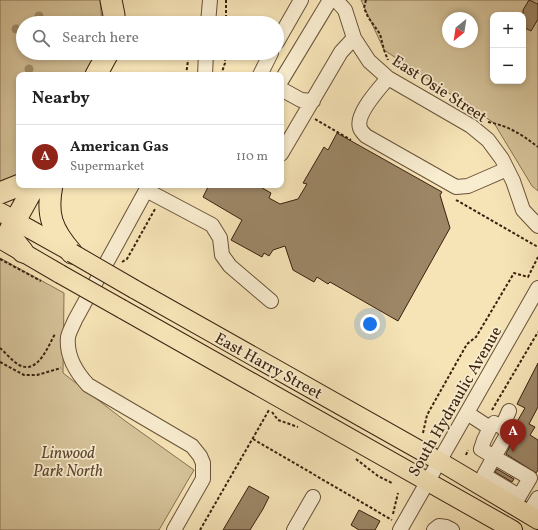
<!DOCTYPE html>
<meta charset="utf-8">
<style>
:root{--surface:#fff;--page:#f2f2f2;--text:#222;--muted:#767676;--line:#e0e0e0;--accent:#8f2418}
body{margin:0;font-family:Vollkorn,serif;background:var(--page);color:var(--text)}
.controls{position:absolute;right:12px;top:12px;display:grid;overflow:hidden;border-radius:8px;box-shadow:0 2px 6px #0003}
.controls button{width:36px;height:36px;display:grid;place-items:center;padding:0;border:0;border-bottom:1px solid var(--line);background:var(--surface);color:var(--text);font:20px sans-serif}
.compass{position:absolute;left:442px;top:12px;width:36px;height:36px;border-radius:50%;background:var(--surface);box-shadow:0 2px 6px #0003;rotate:210deg}
.you{position:absolute;left:370px;top:324px;width:14px;height:14px;margin:-10px;border:3px solid #fff;border-radius:50%;background:#1a73e8;box-shadow:0 0 0 6px #1a73e833}
.badge{display:grid;place-items:center;width:26px;height:26px;border-radius:50%;background:var(--accent);color:#fff;font-size:13px;font-weight:700}
.pin{position:absolute;translate:-50% -33px;filter:drop-shadow(0 1px 2px #0008)}
.pin::after{content:'';position:absolute;top:21px;width:14px;height:12px;background:inherit;clip-path:polygon(0 0,100% 0,50% 100%)}
.list{margin:0;padding:0;list-style:none}
h2{display:flex;justify-content:space-between;align-items:center;height:52px;margin:0;padding:0 16px;font-size:17px}
h2 small{font-size:13px;font-weight:400;color:var(--muted)}
.list li{display:grid;grid-template-columns:26px 1fr auto;gap:12px;align-items:center;box-sizing:border-box;height:64px;padding:0 16px;border-top:1px solid var(--line)}
.list b{display:block;font-size:15px;white-space:nowrap}
.list p{margin:0;font-size:13px;white-space:nowrap;color:var(--muted)}
.list em{font-size:13px;font-style:normal;color:var(--muted)}
.icon{flex:none;width:22px;height:22px;fill:none;stroke:currentColor;stroke-width:2;stroke-linecap:round;stroke-linejoin:round}
.map{position:relative;flex:none;width:538px;height:530px;overflow:hidden}
.search{position:absolute;background:var(--surface);box-shadow:0 2px 6px #0003;left:16px;top:16px;width:268px;height:44px;display:flex;align-items:center;gap:10px;box-sizing:border-box;padding:0 14px;border-radius:22px;color:var(--muted);font-size:15px}
.panel{position:absolute;background:var(--surface);box-shadow:0 2px 6px #0003;left:16px;top:72px;width:268px;height:116px;border-radius:8px}
.map>svg:first-child{display:block}
.green{fill:#d6c39a;stroke:#887254;fill-rule:evenodd}
.building{fill:#9c8666;stroke:#3a210f}
.lines{fill:none;stroke-linecap:round;stroke-linejoin:round}
.minor-casing{stroke:#695239;stroke-width:16}
.major-casing{stroke:#3a210f;stroke-width:20}
.highway-casing{stroke:#3a210f;stroke-width:23}
.path{stroke:#3a210f;stroke-width:2;stroke-dasharray:3 2;stroke-linecap:butt}
.minor{stroke:#f9edd0;stroke-width:14}
.major{stroke:#f6e4b7;stroke-width:18}
.highway{stroke:#f6e4b7;stroke-width:21}
.major-bridge-casing{stroke:#3a210f;stroke-width:20;stroke-linecap:butt}
.major-bridge{stroke:#f6e4b7;stroke-width:18}
.tree{fill:#a48f6e}
.labels{text-anchor:middle;stroke-width:3.5;stroke-linejoin:round;paint-order:stroke}
.street-label{font-size:16px;fill:#3a210f;stroke:#f9edd0}
.park-label{font-size:16px;font-style:italic;fill:#614a32;stroke:#f9edd0}
</style>
<div class="map">
<svg width="538" height="530" viewBox="0 0 538 530">
<rect width="100%" height="100%" fill="#f6e4b7"/>
<filter id="stains"><feTurbulence type="fractalNoise" baseFrequency=".005" numOctaves="4"/><feColorMatrix values="0 0 0 0 .2 0 0 0 0 .09 0 0 0 0 .02 0 0 0 .5 -.17"/></filter>
<radialGradient id="worn" r=".72"><stop offset=".6" stop-color="#630" stop-opacity="0"/><stop offset="1" stop-color="#630" stop-opacity=".3"/></radialGradient>
<path class="green" d="M0 0H100L102 23H23V53H97L86 75H19V180L0 186Z
M361 0H538V191L532 186 494 123 384 50ZM493 15H523V81H493ZM448 18H472V42H448Z
M0 258 64 293 63 373 124 420 194 470 159 530H0Z"/>
<path class="building" d="M529 0 538 4V19L531 31 523 27V10Z
M337 133 442 192 440 195 450 228 398 321 330 282 328 284 317 277 314 282 293 270 285 246 273 250 269 256 264 253 262 257 231 240 242 220 203 197 209 185H257L271 193 269 198 280 204 298 199 307 184 303 183 324 147 328 150Z
M538 363V407L529 424 535 427 530 435 538 440V470L536 473 506 454 516 434 514 427 525 408 517 404Z
M497 469 514 479 512 482 495 472Z
M249 486 269 497 263 509 250 530H223Z
M359 510 380 521 375 530H359L351 525Z"/>
<g class="lines">
<g class="minor-casing">
<path id="minor" d="M336 0 345 10 354 38 369 61 388 78 471 126 488 140 502 159 513 181 523 210 538 226
M208 23 210 0
M277 42 301 0
M205 75 206 53
M260 75 271 53
M388 78C379 89 355 114 360 128 361 131 364 134 366 136L456 187 468 186 507 169
M281 81 330 0
M281 89 301 100 313 101
M281 154 341 52 354 38
M149 185 75 320C73 325 69 332 68 337 66 356 76 372 88 385L192 446 200 456 203 463V479L174 530
M146 190 212 225 220 238 222 255 230 266 271 301
M467 413 490 428 494 423 502 427 509 411
M502 427 508 433 494 457 530 478 514 505
M490 428 484 440 481 449 494 457 484 475 519 496
M528 514 538 498
M294 530 313 497
M400 530 538 288
M434 530 439 526 446 527 452 530"/>
</g>
<g class="major-casing">
<path id="major" d="M0 212 15 220
M26 227 71 252
M0 239 60 274
M134 289 439 461 538 520
M122 309 513 530"/>
</g>
<g class="highway-casing">
<path id="highway" d="M111 0 114 15 113 23
M96 75 108 53
M52 185C46 215 52 230 72 253
M0 193 20 185
M23 252 12 238 10 230 35 185"/>
</g>
<path class="path" d="M366 0 364 8 368 17 380 34 384 50 388 60
M226 23V0
M186 75 189 53
M221 75 225 63V53
M315 119 351 140
M488 122C509 126 521 134 538 147
M456 200 538 247
M0 259 41 281
M122 262 127 259 155 209
M0 348C6 353 12 361 19 365 38 375 48 346 55 334
M0 362 24 375H37L61 368
M492 410 538 332
M272 412 278 420 298 427
M423 433 427 415 467 344 476 337 514 273 528 277 538 257
M253 439 392 520
M466 455 468 450
M356 459 378 476 392 483
M393 514 398 493
M200 530 269 410"/>
<use href="#minor" class="minor"/>
<use href="#major" class="major"/>
<use href="#highway" class="highway"/>
<g class="major-bridge-casing">
<path id="major-bridge" d="M72 253 134 289
M60 274 122 309"/>
</g>
<use href="#major-bridge" class="major-bridge"/>
</g>
<g class="tree">
<circle cx="39" cy="16" r="4.5"/>
<circle cx="16" cy="29" r="4.5"/>
<circle cx="29" cy="69" r="4.5"/>
</g>
<g class="labels">
<g class="street-label">
<text transform="translate(440 88) rotate(33)" y="6">East Osie Street</text>
<text transform="translate(269 365) rotate(29)" y="6">East Harry Street</text>
<text transform="translate(454 401) rotate(-60)" y="6">South Hydraulic Avenue</text>
</g>
<g class="park-label">
<text x="68" y="458">Linwood<tspan x="68" dy="18">Park North</tspan></text>
</g>
</g>
<rect width="100%" height="100%" filter="url(#stains)"/>
<rect width="100%" height="100%" fill="url(#worn)"/>
</svg>
<div class="controls">
<button>+</button>
<button>−</button>
</div>
<svg class="compass" viewBox="-18 -18 36 36"><path d="M0-13l5 13h-10z" fill="#e53935"/><path d="M0 13l5-13h-10z" fill="#767676"/></svg>
<div class="you"></div>
<div class="pin badge" style="left:513px;top:452px">A</div>
<div class="search"><svg class="icon" aria-label="search" viewBox="0 0 24 24"><circle cx="10" cy="10" r="6"/><path d="M15 15l6 6"/></svg>Search here</div>
<section class="panel">
<h2>Nearby<small></small></h2>
<ul class="list">
<li><span class="badge">A</span><div><b>American Gas</b><p>Supermarket</p></div><em>110 m</em></li>
</ul>
</section>
</div>
